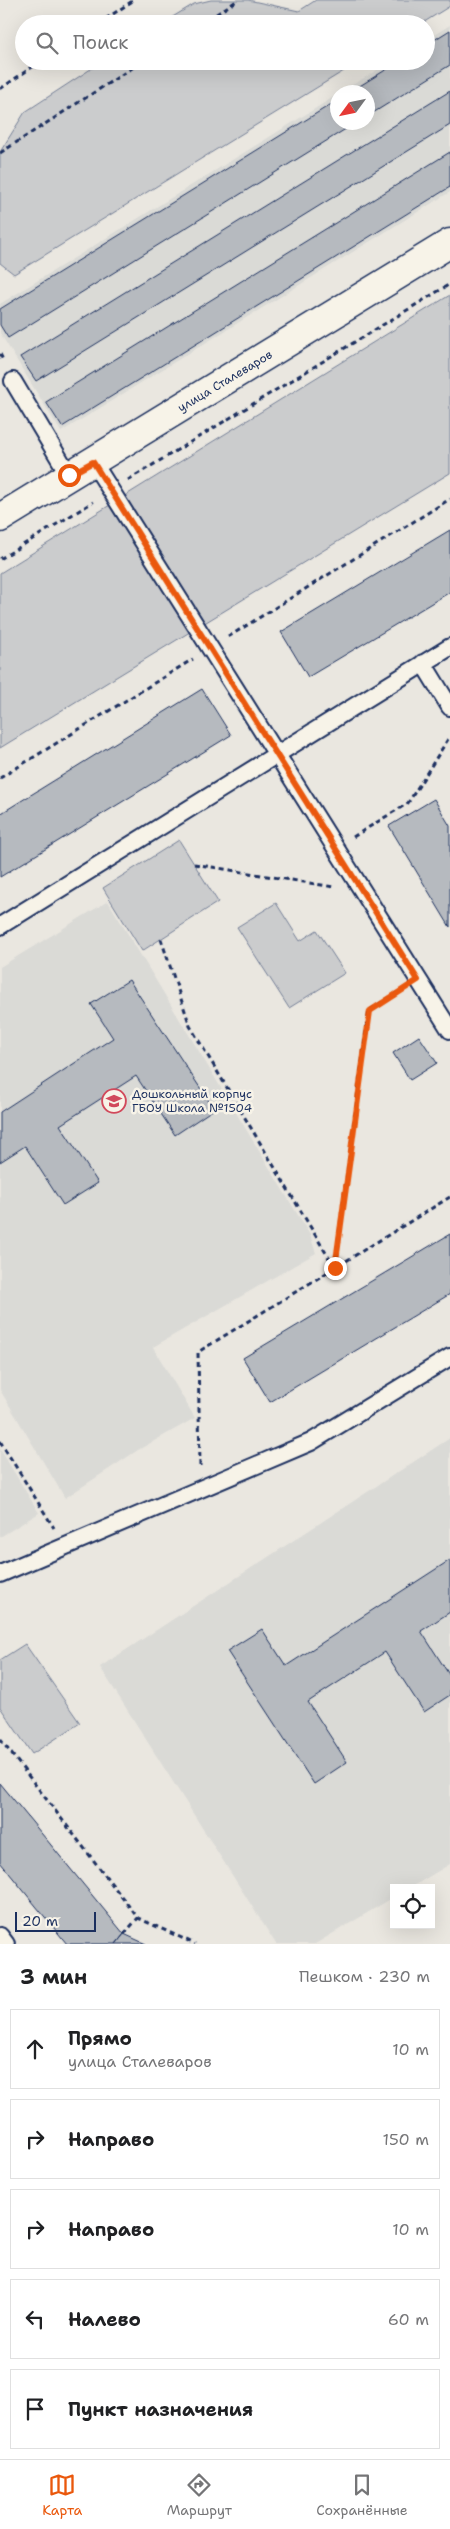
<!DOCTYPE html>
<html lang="ru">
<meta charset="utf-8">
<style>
:root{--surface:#fff;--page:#f2f2f2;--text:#202124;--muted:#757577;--line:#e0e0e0;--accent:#ea580c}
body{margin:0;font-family:"Shantell Sans",sans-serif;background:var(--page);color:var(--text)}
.controls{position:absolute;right:15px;bottom:15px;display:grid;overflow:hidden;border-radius:0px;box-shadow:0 5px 20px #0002}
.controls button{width:45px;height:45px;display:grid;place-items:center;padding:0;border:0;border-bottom:1px solid var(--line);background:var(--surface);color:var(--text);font:25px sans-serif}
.compass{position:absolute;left:330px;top:85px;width:45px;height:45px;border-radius:50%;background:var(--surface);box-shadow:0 5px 20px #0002;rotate:237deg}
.scale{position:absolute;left:15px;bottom:12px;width:81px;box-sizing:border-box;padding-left:5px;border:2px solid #1b2f5e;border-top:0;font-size:14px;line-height:18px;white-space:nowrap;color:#1b2f5e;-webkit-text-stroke:4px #f7f3e8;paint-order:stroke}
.stop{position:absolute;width:15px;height:15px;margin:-11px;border:4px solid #ea580c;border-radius:50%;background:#fff}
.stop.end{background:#ea580c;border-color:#fff;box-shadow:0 1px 5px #0008}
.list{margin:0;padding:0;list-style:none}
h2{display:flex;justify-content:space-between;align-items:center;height:65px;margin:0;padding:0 20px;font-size:21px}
h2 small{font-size:16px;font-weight:400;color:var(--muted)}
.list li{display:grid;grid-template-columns:32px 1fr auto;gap:15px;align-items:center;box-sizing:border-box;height:80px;margin:0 10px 10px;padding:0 10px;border:1px solid var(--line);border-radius:0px}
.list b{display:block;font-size:19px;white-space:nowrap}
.list p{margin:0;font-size:16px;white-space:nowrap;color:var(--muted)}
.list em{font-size:16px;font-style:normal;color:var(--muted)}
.icon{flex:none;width:28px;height:28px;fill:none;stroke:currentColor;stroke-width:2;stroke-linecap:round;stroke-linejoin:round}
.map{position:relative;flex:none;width:450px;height:1944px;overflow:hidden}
.search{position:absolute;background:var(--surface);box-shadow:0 5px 20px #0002;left:15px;right:15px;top:15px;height:55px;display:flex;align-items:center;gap:12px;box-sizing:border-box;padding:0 18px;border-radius:28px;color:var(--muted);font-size:19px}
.sheet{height:515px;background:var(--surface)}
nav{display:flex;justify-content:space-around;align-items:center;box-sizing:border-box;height:70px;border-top:1px solid var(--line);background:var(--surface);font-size:14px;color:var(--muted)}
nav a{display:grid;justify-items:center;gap:2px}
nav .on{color:var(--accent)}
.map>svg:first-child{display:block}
.built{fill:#dadad6}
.green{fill:#cbcccd;stroke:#737e96}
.building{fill:#b6babf;stroke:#1b2f5e}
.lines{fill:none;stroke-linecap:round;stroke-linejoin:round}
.service-casing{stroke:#1b2f5e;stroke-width:20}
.secondary-casing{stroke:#1b2f5e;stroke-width:31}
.path{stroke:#1b2f5e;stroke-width:3;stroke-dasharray:5 4;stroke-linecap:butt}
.service{stroke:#f7f3e8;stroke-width:16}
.secondary{stroke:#f7f3e8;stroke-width:28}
.route{stroke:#ea580c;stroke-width:6}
.labels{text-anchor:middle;stroke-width:5;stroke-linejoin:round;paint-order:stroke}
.street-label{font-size:12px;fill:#1b2f5e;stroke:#f7f3e8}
.poi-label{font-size:12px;fill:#1b2f5e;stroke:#f7f3e8;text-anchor:start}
</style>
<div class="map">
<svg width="450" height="1944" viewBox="0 0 450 1944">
<rect width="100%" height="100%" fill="#eae7e0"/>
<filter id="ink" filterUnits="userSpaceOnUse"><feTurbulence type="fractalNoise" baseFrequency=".02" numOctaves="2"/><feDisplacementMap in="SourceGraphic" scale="10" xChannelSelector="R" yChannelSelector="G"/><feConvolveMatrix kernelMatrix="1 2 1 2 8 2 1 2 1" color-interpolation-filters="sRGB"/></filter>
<g filter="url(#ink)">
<path class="built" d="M450 25V192L61 432 0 333V304L337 95 338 122H368V92H341L392 61H426V40Z
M108 901 310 1235 316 1253 153 1347 195 1418 138 1450 65 1498 0 1390V967Z
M450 1438V1864L410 1888H394V1897L315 1944H276L100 1667Z
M0 1449 39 1513 0 1537Z"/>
<path class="green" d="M211 0H248L299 11 316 0H450V6L421 24H161L194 4Z
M103 61H360L14 274 0 263V152L25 112Z
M450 295V473L0 748V573Z
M179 840 218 902 142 951 103 888Z
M276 903 300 941 317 930 345 973 289 1008 237 927Z
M25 1644 80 1723 32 1754 0 1707V1660Z"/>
<path class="building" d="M450 30V65L368 116V92H350L400 61H426V45Z
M450 91V125L36 381 20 357Z
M338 100V122H357L8 338 0 325V309Z
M450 152V187L62 427 46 402Z
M450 530V592L308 677 281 632Z
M202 689 231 735 0 877V814Z
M434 799 450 826V927L389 826Z
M129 980 214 1109 175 1135 136 1076 60 1125 98 1183 63 1205 25 1146 0 1162V1112L113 1038 91 1004Z
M419 1036 437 1063 410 1080 393 1053Z
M450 1234V1294L270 1402 243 1358Z
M450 1560V1612L421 1631 450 1676V1695L424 1712 385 1652 308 1702 347 1762 314 1784 227 1651 262 1629 286 1666Z
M0 1783 124 1934 116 1944H67L0 1862Z
M124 1934 146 1944H116Z"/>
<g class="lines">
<g class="service-casing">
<path id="service" d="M13 381 69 475
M93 462 450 1030
M423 663 450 707
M0 926 450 647
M0 1574 311 1442 450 1357
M0 1936 6 1944"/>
</g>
<g class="secondary-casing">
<path id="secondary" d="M0 518 450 243"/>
</g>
<path class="path" d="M98 24 134 0
M201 24 238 0
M0 89 41 61
M0 153 143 61
M0 354 4 362
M128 480 450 284
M0 559 93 502
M228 637 450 499
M0 778 193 659
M353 837 408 803 450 736
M194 864 334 887
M161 939 190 1026 335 1268
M335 1268 369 1011 401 991
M0 1441 54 1528
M200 1466 198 1352 450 1197
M0 1739 138 1918 195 1944
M124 1934 138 1918"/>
<use href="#service" class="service"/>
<use href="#secondary" class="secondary"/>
</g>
</g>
<g class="lines" filter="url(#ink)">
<path class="route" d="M69 475 93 462 418 980 370 1011 335 1268"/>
</g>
<defs>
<g id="school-ring" transform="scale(1.25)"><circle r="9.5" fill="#f7f3e8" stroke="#d1495b" stroke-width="1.5"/><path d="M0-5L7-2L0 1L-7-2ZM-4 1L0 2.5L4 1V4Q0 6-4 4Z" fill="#d1495b"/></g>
</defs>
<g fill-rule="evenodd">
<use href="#school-ring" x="114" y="1101"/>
</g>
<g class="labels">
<g class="street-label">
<text transform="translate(225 381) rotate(-31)" y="4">улица Сталеваров</text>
</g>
<g class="poi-label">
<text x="132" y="1098">Дошкольный корпус<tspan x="132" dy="14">ГБОУ Школа №1504</tspan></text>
</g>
</g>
</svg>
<div class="controls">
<button><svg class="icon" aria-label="locate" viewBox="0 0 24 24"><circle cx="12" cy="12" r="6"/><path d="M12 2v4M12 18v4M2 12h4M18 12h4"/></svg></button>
</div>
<svg class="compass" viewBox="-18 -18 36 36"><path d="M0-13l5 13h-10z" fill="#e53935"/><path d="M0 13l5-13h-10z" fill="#757577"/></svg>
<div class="scale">20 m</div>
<div class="stop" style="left:69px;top:475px"></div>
<div class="stop end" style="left:335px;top:1268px"></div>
<div class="search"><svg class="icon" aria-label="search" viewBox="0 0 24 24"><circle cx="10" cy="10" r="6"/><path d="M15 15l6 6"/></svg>Поиск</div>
</div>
<section class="sheet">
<h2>3 мин<small>Пешком · 230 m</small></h2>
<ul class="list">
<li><svg class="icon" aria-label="ahead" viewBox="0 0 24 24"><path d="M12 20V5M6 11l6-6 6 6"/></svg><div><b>Прямо</b><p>улица Сталеваров</p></div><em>10 m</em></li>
<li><svg class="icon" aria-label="right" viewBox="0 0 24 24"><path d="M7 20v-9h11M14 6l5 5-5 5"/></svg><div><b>Направо</b></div><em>150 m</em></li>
<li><svg class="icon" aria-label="right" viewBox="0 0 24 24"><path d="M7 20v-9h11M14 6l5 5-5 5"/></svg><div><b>Направо</b></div><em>10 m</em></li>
<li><svg class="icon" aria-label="left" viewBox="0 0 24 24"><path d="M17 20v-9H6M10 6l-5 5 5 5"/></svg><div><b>Налево</b></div><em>60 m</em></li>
<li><svg class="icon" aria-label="arrive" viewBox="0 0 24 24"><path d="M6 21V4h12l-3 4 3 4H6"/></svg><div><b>Пункт назначения</b></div></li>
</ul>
</section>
<nav>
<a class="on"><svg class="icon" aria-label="map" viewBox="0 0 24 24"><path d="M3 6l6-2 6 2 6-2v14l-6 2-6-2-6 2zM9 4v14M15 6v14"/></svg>Карта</a>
<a><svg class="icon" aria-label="directions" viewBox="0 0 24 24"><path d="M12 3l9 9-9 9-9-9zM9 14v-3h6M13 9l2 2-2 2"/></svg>Маршрут</a>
<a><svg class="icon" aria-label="saved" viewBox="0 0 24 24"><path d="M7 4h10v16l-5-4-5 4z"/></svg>Сохранённые</a>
</nav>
